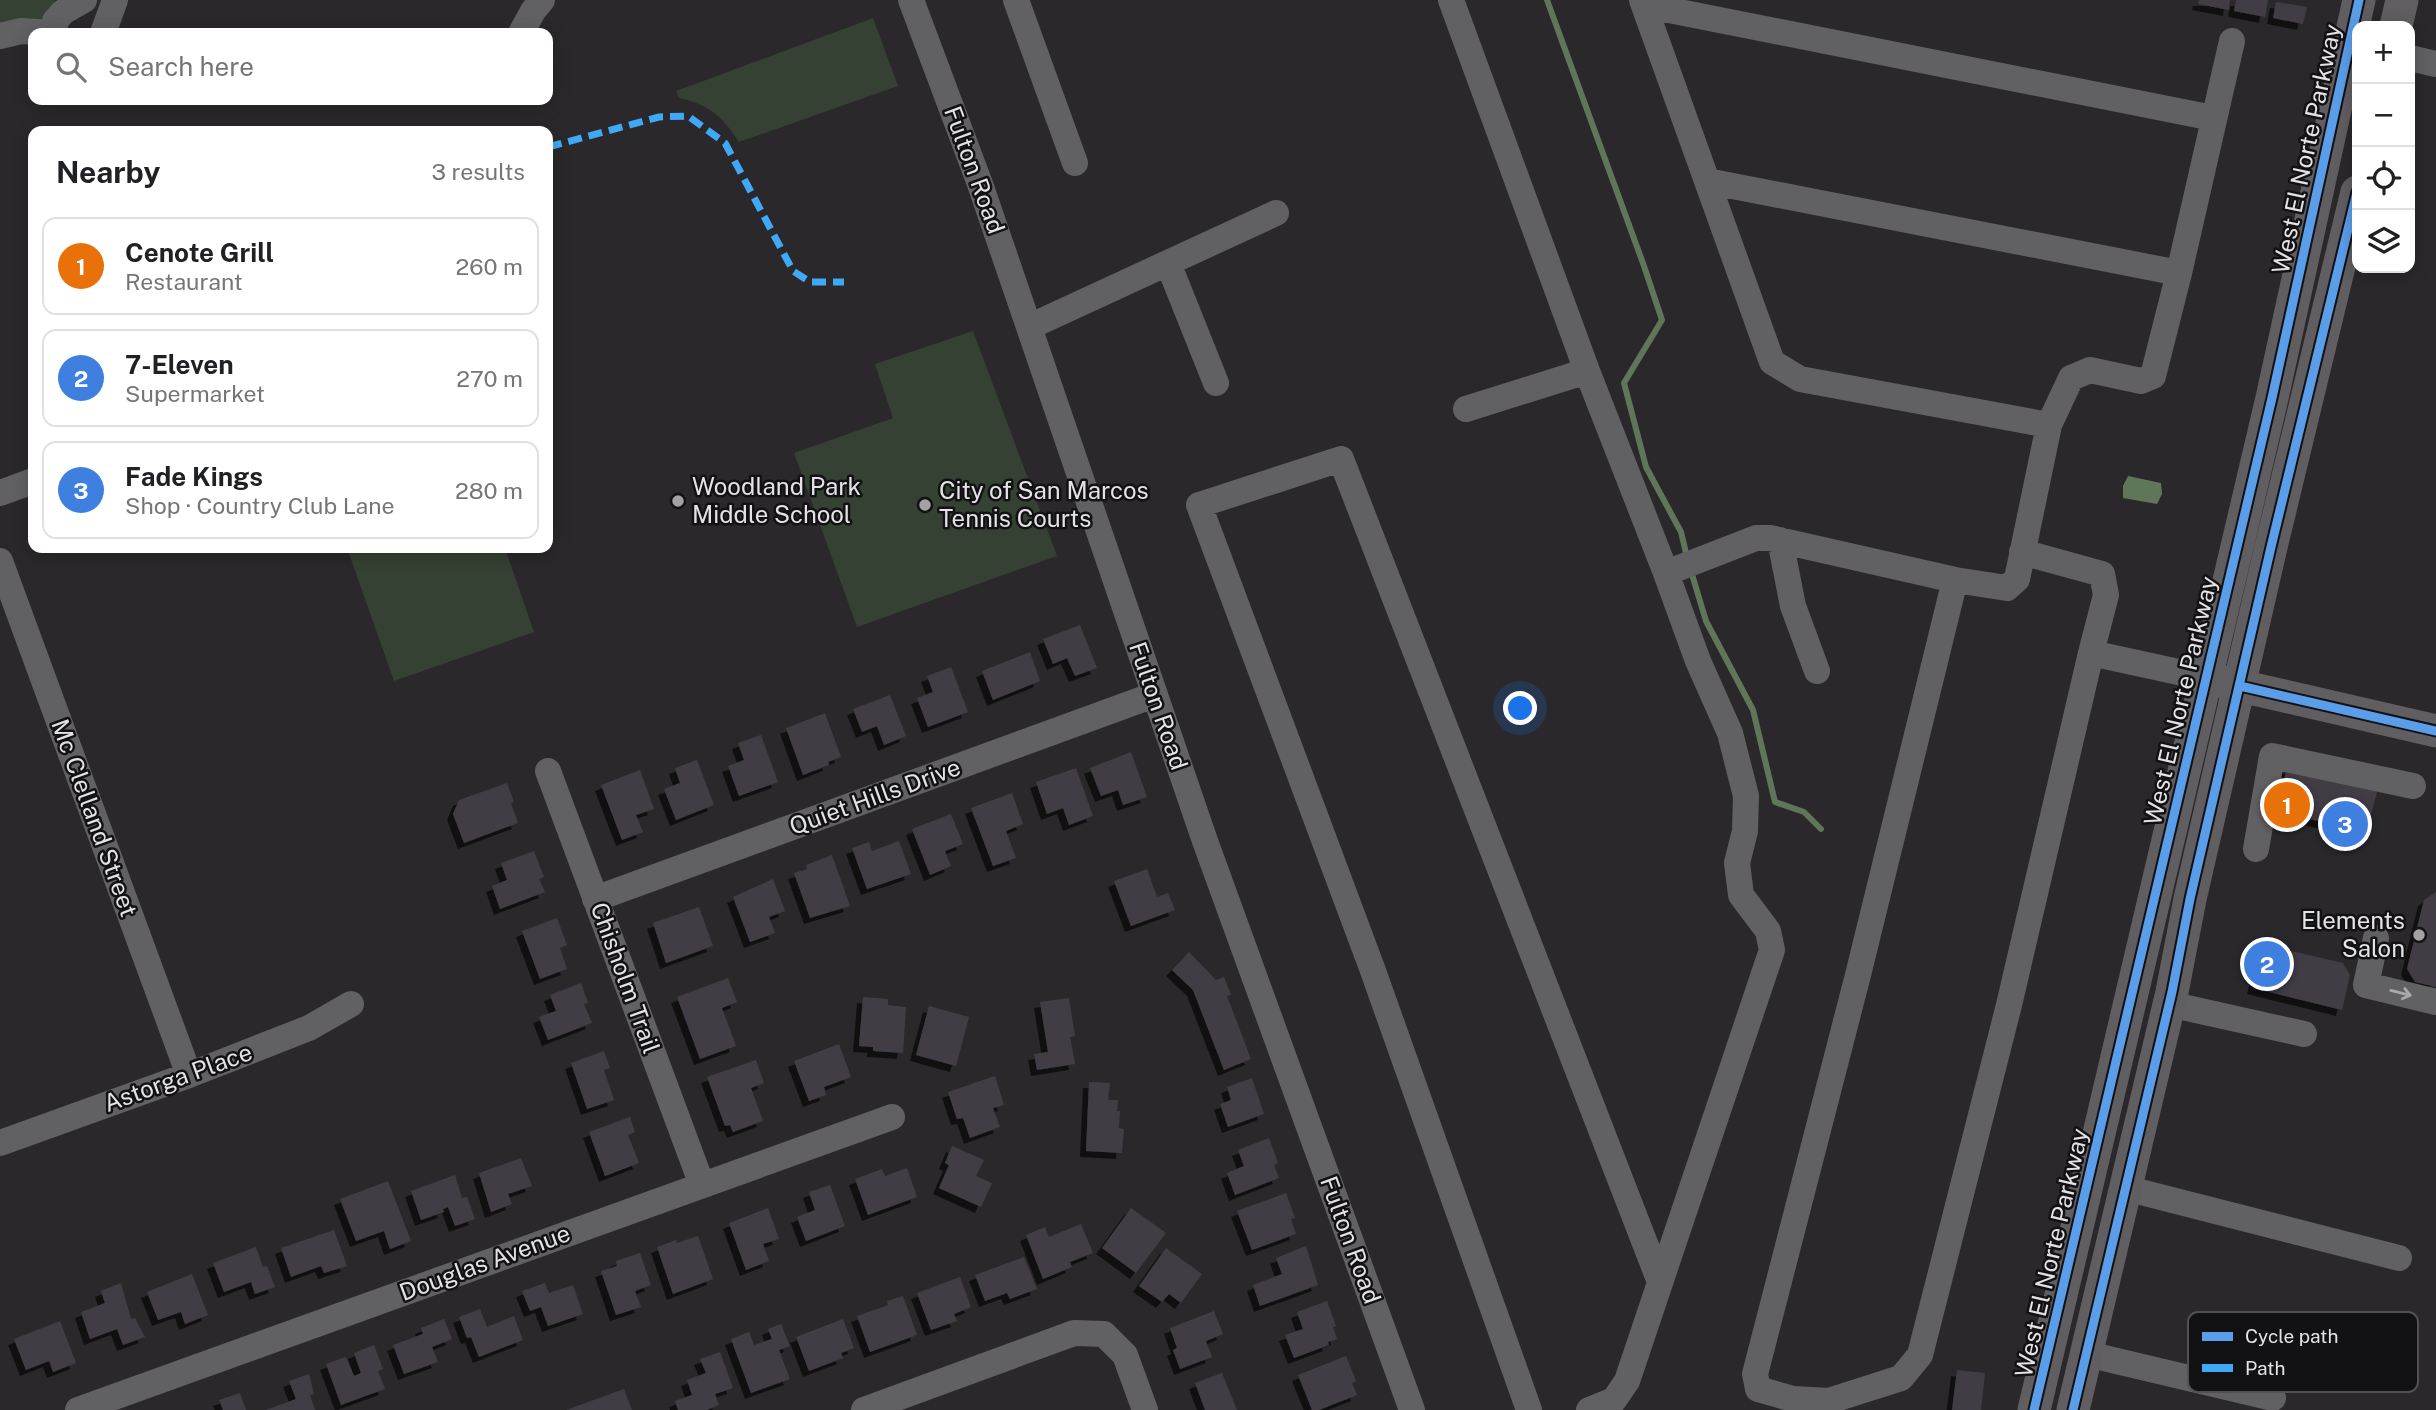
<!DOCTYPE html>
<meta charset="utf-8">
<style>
:root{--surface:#fff;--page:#f6f6f6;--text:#202124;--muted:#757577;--line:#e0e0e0;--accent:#7c3aed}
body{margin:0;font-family:"Public Sans",sans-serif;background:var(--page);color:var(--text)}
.controls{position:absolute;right:21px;top:21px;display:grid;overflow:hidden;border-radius:14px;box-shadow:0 4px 18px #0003}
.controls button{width:63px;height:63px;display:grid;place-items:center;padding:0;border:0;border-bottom:2px solid var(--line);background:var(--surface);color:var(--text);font:35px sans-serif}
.you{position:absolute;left:1521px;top:709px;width:24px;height:24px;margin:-18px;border:5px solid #fff;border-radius:50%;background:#1a73e8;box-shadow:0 0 0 10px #1a73e833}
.badge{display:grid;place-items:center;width:46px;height:46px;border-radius:50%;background:var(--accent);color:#fff;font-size:23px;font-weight:700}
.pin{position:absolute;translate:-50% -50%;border:4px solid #fff;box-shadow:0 2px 7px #0006}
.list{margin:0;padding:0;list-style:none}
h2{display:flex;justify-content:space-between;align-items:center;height:91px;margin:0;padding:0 28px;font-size:30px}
h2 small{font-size:23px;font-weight:400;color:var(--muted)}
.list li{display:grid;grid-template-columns:46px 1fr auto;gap:21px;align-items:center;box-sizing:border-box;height:98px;margin:0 14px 14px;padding:0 14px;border:2px solid var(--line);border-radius:14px}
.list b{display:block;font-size:26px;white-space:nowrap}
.list p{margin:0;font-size:23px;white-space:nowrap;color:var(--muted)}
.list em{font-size:23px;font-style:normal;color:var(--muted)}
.icon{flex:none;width:38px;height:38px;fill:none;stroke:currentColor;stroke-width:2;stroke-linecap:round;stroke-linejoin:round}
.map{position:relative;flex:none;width:2436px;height:1410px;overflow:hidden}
.search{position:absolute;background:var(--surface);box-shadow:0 4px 18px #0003;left:28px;top:28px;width:525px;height:77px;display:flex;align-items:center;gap:18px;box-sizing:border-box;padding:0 24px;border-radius:14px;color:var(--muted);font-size:26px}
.panel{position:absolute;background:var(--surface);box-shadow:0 4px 18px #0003;left:28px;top:126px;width:525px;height:427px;border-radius:14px}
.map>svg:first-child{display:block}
.green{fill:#354132}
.water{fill:#607659}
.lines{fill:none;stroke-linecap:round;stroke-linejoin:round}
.stream{stroke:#607659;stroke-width:6}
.building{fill:#423d44;filter:url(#shadow)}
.minor{stroke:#616062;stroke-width:26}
.major{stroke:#615e62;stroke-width:33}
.quiet{stroke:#3fa9f5;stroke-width:7;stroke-dasharray:14 7;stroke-linecap:butt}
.cycleway-casing{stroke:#121113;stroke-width:13}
.cycleway{stroke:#5a9eea;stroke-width:9}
.oneway{stroke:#aaa8ab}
.poi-dot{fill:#a4a1a5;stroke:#121113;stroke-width:2.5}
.labels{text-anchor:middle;stroke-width:5;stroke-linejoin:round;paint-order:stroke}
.street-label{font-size:24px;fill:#e5e2e6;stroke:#121113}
.poi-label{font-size:24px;fill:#e5e2e6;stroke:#121113;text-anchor:start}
.key{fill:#121113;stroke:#515052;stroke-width:2}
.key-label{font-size:19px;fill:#e5e2e6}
</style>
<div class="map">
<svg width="2436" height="1410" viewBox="0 0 2436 1410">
<defs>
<filter id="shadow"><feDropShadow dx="-6" dy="6" stdDeviation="0" flood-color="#0009"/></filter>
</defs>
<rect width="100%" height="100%" fill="#2a282b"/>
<path class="green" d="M0 0H55L42 24 0 23Z
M873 18 898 86 739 142C722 116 710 105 679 98L676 91Z
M973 331 1057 556 857 627 794 453 893 418 875 364Z
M347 548H505L534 632 394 681Z"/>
<path class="water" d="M2128 476 2161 483 2162 494 2157 504 2123 498V486Z"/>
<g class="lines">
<path class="stream" d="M1547 0 1644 266 1662 320 1624 383 1646 467 1681 532 1687 557
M1691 571 1706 621 1753 710 1775 802 1804 812 1821 829"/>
</g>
<path class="building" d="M2199 0H2230L2229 10 2198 4Z
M2236 0H2268L2265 17 2234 11Z
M2276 2 2307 7 2303 24 2273 18Z
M1080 625 1097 668 1075 676 1067 658 1053 664 1043 639Z
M1030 652 1040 681 993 700 982 671Z
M951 667 968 712 928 727 917 698 933 692 927 676Z
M890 695 906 736 884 745 877 726 862 732 853 709Z
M825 713 841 757 828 762 829 765 803 775 786 728Z
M761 735 778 782 739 796 728 766 744 760 738 743Z
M1131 752 1147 797 1123 805 1118 790 1101 796 1090 768Z
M697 760 714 805 676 820 664 789 680 783 675 768Z
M2287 767 2378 788 2369 822 2356 830 2288 814 2279 801Z
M1076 768 1093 816 1069 825 1063 808 1047 814 1036 782Z
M640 770 654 809 636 815 643 832 622 840 601 785Z
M507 783 514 802 511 803 518 823 464 843 453 814 459 800Z
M1012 793 1023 824 1006 831 1016 858 993 866 971 808Z
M951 814 963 844 945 851 951 866 930 875 912 829Z
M899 841 911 874 867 889 852 848 869 842 872 851Z
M534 851 544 877 539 879 545 892 500 909 492 886 507 880 501 863Z
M832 855 850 906 810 918 794 873 807 869 806 865Z
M1147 869 1157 897 1168 893 1175 910 1131 926 1114 881Z
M773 879 785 911 769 917 775 933 750 942 733 897Z
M2436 892V987L2415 982 2407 969 2424 900Z
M699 907 713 946 666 963 653 923Z
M557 918 567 945 560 948 567 969 540 979 522 931Z
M2274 947 2343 963 2350 975 2342 1010 2253 988 2262 954Z
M1189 952 1216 980 1224 977 1231 995 1227 996 1251 1059 1224 1070 1193 990 1172 970Z
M728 978 737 1002 722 1008 736 1046 700 1059 677 997Z
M581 983 588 1003 584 1004 592 1023 548 1040 539 1017 556 1011 550 995Z
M863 997 888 999V1005L906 1007 903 1053 873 1051V1047L859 1046Z
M1069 998 1075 1036 1070 1037 1075 1064 1037 1070 1034 1054 1048 1052 1040 1002Z
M929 1006 969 1017 956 1066 916 1055Z
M839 1044 851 1077 824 1087 826 1095 809 1101 794 1061Z
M604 1051 610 1068 604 1070 614 1100 587 1109 571 1063Z
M756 1060 764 1083 751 1088 763 1121 733 1132 730 1125 725 1126 707 1077Z
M995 1076 1004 1105 993 1108 1000 1127 970 1138 963 1118 957 1119 948 1092Z
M1252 1078 1264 1114 1228 1127 1220 1104 1231 1100 1227 1087Z
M1089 1082 1110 1083 1108 1100H1118L1117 1111H1120L1119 1128 1124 1129 1122 1153 1086 1151Z
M630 1117 635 1132 628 1135 639 1163 605 1176 589 1132Z
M1269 1138 1278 1163 1274 1165 1279 1178 1235 1195 1227 1173 1244 1166 1238 1150Z
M952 1146 984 1160 976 1176 992 1183 981 1207 939 1188 949 1165 945 1163Z
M521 1158 532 1186 508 1194 512 1204 491 1212 479 1173Z
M907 1168 917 1197 868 1215 855 1179 882 1169 885 1176Z
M455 1175 462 1198 467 1197 475 1219 455 1226 448 1207 443 1209 444 1212 421 1220 411 1191Z
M388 1181 411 1241 390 1249 384 1231 356 1241 340 1199Z
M830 1185 845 1226 806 1241 797 1217 815 1210 809 1192Z
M1286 1193 1295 1218 1291 1219 1296 1234 1252 1250 1237 1211Z
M768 1208 779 1239 763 1244 769 1261 746 1270 729 1223Z
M1131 1208 1166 1233 1136 1273 1102 1248Z
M1081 1224 1093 1253 1070 1262 1072 1267 1043 1279 1026 1235 1045 1227 1049 1237Z
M334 1230 347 1266 324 1273 321 1266 291 1277 281 1248Z
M698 1236 713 1279 673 1294 657 1247 676 1240 677 1243Z
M1306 1246 1318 1285 1260 1306 1253 1285 1282 1274 1276 1258Z
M256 1247 263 1267 267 1266 275 1287 255 1294 251 1282 224 1292 213 1263Z
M1166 1248 1202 1274 1181 1303 1169 1294 1162 1302 1139 1286Z
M640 1253 651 1285 635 1291 641 1307 616 1315 601 1271 617 1266 616 1261Z
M1024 1257 1037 1289 1010 1299 1007 1293 985 1301 975 1275Z
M192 1274 208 1315 185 1324 181 1312 158 1320 147 1292Z
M960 1277 971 1307 954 1314 957 1321 931 1330 917 1293Z
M121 1283 131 1319 135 1318 145 1337 123 1345 117 1329 90 1339 81 1312 105 1303 101 1291Z
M545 1283 549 1293 573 1285 583 1314 548 1326 541 1307 530 1311 522 1291Z
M903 1296 917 1335 870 1352 857 1316 888 1305 887 1301Z
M1327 1301 1336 1326 1333 1327 1337 1339 1328 1342 1329 1345 1294 1358 1285 1335 1303 1329 1297 1312Z
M480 1309 487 1327 514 1316 523 1340 479 1357 471 1337 467 1338 459 1317Z
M1214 1311 1223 1334 1206 1341 1212 1357 1180 1369 1173 1350 1177 1348 1170 1328Z
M444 1319 452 1339 432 1347 438 1362 404 1374 393 1345 423 1334 421 1328Z
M843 1319 854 1348 841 1353 843 1358 809 1371 796 1337Z
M60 1321 76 1363 53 1372 49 1361 26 1370 14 1339Z
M781 1324 790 1346 779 1350 790 1379 751 1393 731 1339 749 1332 754 1345 772 1339 768 1329Z
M374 1345 383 1369 378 1371 385 1389 341 1405 326 1364 346 1357 354 1376 361 1373 354 1353Z
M720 1352 733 1388 715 1394 719 1405 707 1410H678L675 1401 692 1395 687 1380 706 1373 700 1359Z
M1346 1356 1356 1381 1352 1383 1357 1395 1319 1410H1312L1298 1375Z
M1957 1370 1985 1373 1981 1410H1952Z
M1222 1373 1237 1410H1205L1195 1383Z
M309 1374 314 1394 310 1395 315 1410H266L296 1399 289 1381Z
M624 1389 632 1410H566Z
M240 1393 246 1410H223L219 1400Z"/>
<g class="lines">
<path class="minor" d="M911 0 980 184 1205 841 1412 1410
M1016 0 1075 163
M1451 0 1587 371 1666 573 1698 661 1730 733 1746 796 1745 831 1737 863 1741 895 1768 931 1772 950 1627 1381 1614 1400 1589 1410
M1642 0 1772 362 1800 379 2049 425
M1644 5 2213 118
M55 33V21L63 12 84 0
M103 33 115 0
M521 33 533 11 542 0
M0 36 21 31 55 33
M2410 58 2436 64
M1707 181 2179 273
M1168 263 1216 383
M1029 327 1276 213
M1466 409 1587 371
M0 493 33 481
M1780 540 1793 606 1817 671
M0 561 189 1075
M1666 573 1756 538H1770L1955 580 2007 588 2017 579 2049 425 2071 378 2090 370 2141 381 2153 376 2179 273 2232 41
M1955 580 1858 975 1755 1374 1758 1389 1793 1399 1829 1401 1901 1378 1920 1355 2009 1005 2091 653 2106 595 2102 574 2022 552
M2091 653 2206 678
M548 771 702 1185
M2256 849 2272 756 2413 786
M595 899 1154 695
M2376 938 2366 985 2436 1002
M2169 1004 2304 1034
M0 1143 189 1075 309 1028 351 1004
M2125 1188 2399 1258
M2087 1354 2273 1398
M78 1410 892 1117
M864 1410 1074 1333 1104 1334 1125 1355 1145 1410
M1529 1410 1372 968 1199 505 1341 459 1660 1282"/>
<path class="major" d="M2396 26 2402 0
M2219 681 2436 731
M2034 1410 2272 398 2359 0
M2073 1410 2172 992 2190 899 2271 547 2357 192"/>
<path class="quiet" d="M548 147 659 117 688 116 725 143 793 271 810 282H844"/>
<g class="cycleway-casing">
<path id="cycleway" d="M2240 686 2436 731
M2034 1410 2272 398 2359 0
M2073 1410 2172 992 2190 899 2271 547 2357 192"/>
</g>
<use href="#cycleway" class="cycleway"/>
</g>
<defs><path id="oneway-shaft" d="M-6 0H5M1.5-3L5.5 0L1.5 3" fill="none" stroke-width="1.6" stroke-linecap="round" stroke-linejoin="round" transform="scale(1.75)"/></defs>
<use class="oneway" href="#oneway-shaft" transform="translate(2401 993) rotate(14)"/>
<g class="poi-dot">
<circle cx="678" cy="501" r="7"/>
<circle cx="925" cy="505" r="7"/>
<circle cx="2419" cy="935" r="7"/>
</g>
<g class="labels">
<g class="street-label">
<text transform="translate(2307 149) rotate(-78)" y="8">West El Norte Parkway</text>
<text transform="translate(974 170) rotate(70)" y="8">Fulton Road</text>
<text transform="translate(2181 701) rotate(-77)" y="8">West El Norte Parkway</text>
<text transform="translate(1158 706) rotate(71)" y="8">Fulton Road</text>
<text transform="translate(875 797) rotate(-20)" y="8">Quiet Hills Drive</text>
<text transform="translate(94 818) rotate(70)" y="8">Mc Clelland Street</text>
<text transform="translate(625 978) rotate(70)" y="8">Chisholm Trail</text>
<text transform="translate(178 1078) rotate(-20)" y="8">Astorga Place</text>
<text transform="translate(1350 1240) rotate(70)" y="8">Fulton Road</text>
<text transform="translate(2052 1253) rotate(-77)" y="8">West El Norte Parkway</text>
<text transform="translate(485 1263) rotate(-20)" y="8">Douglas Avenue</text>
</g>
<g class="poi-label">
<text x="692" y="495">Woodland Park<tspan x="692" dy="28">Middle School</tspan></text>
<text x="939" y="499">City of San Marcos<tspan x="939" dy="28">Tennis Courts</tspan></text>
<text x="2405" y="929" text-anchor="end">Elements<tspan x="2405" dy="28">Salon</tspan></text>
</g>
</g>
<rect x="2188" y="1312" width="230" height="80" rx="10" class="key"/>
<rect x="2202" y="1332" width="31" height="9" fill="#5a9eea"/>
<rect x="2202" y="1364" width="31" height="8" fill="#3fa9f5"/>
<g class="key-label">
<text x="2245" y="1343">Cycle path</text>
<text x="2245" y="1375">Path</text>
</g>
</svg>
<div class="controls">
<button>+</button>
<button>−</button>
<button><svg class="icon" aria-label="locate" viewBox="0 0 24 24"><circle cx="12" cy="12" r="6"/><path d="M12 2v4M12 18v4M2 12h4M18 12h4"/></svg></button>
<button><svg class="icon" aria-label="layers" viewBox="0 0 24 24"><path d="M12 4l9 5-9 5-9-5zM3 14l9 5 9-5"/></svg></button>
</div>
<div class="you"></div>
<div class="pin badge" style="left:2287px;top:805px;background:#e8710a">1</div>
<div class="pin badge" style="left:2267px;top:964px;background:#3f7fe0">2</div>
<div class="pin badge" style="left:2345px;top:824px;background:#3f7fe0">3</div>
<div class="search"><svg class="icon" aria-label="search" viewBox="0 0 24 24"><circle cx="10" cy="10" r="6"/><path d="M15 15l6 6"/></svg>Search here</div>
<section class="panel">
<h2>Nearby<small>3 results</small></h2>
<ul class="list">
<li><span class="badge" style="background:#e8710a">1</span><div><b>Cenote Grill</b><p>Restaurant</p></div><em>260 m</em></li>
<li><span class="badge" style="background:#3f7fe0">2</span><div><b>7-Eleven</b><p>Supermarket</p></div><em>270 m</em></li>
<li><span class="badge" style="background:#3f7fe0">3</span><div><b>Fade Kings</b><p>Shop · Country Club Lane</p></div><em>280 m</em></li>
</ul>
</section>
</div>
